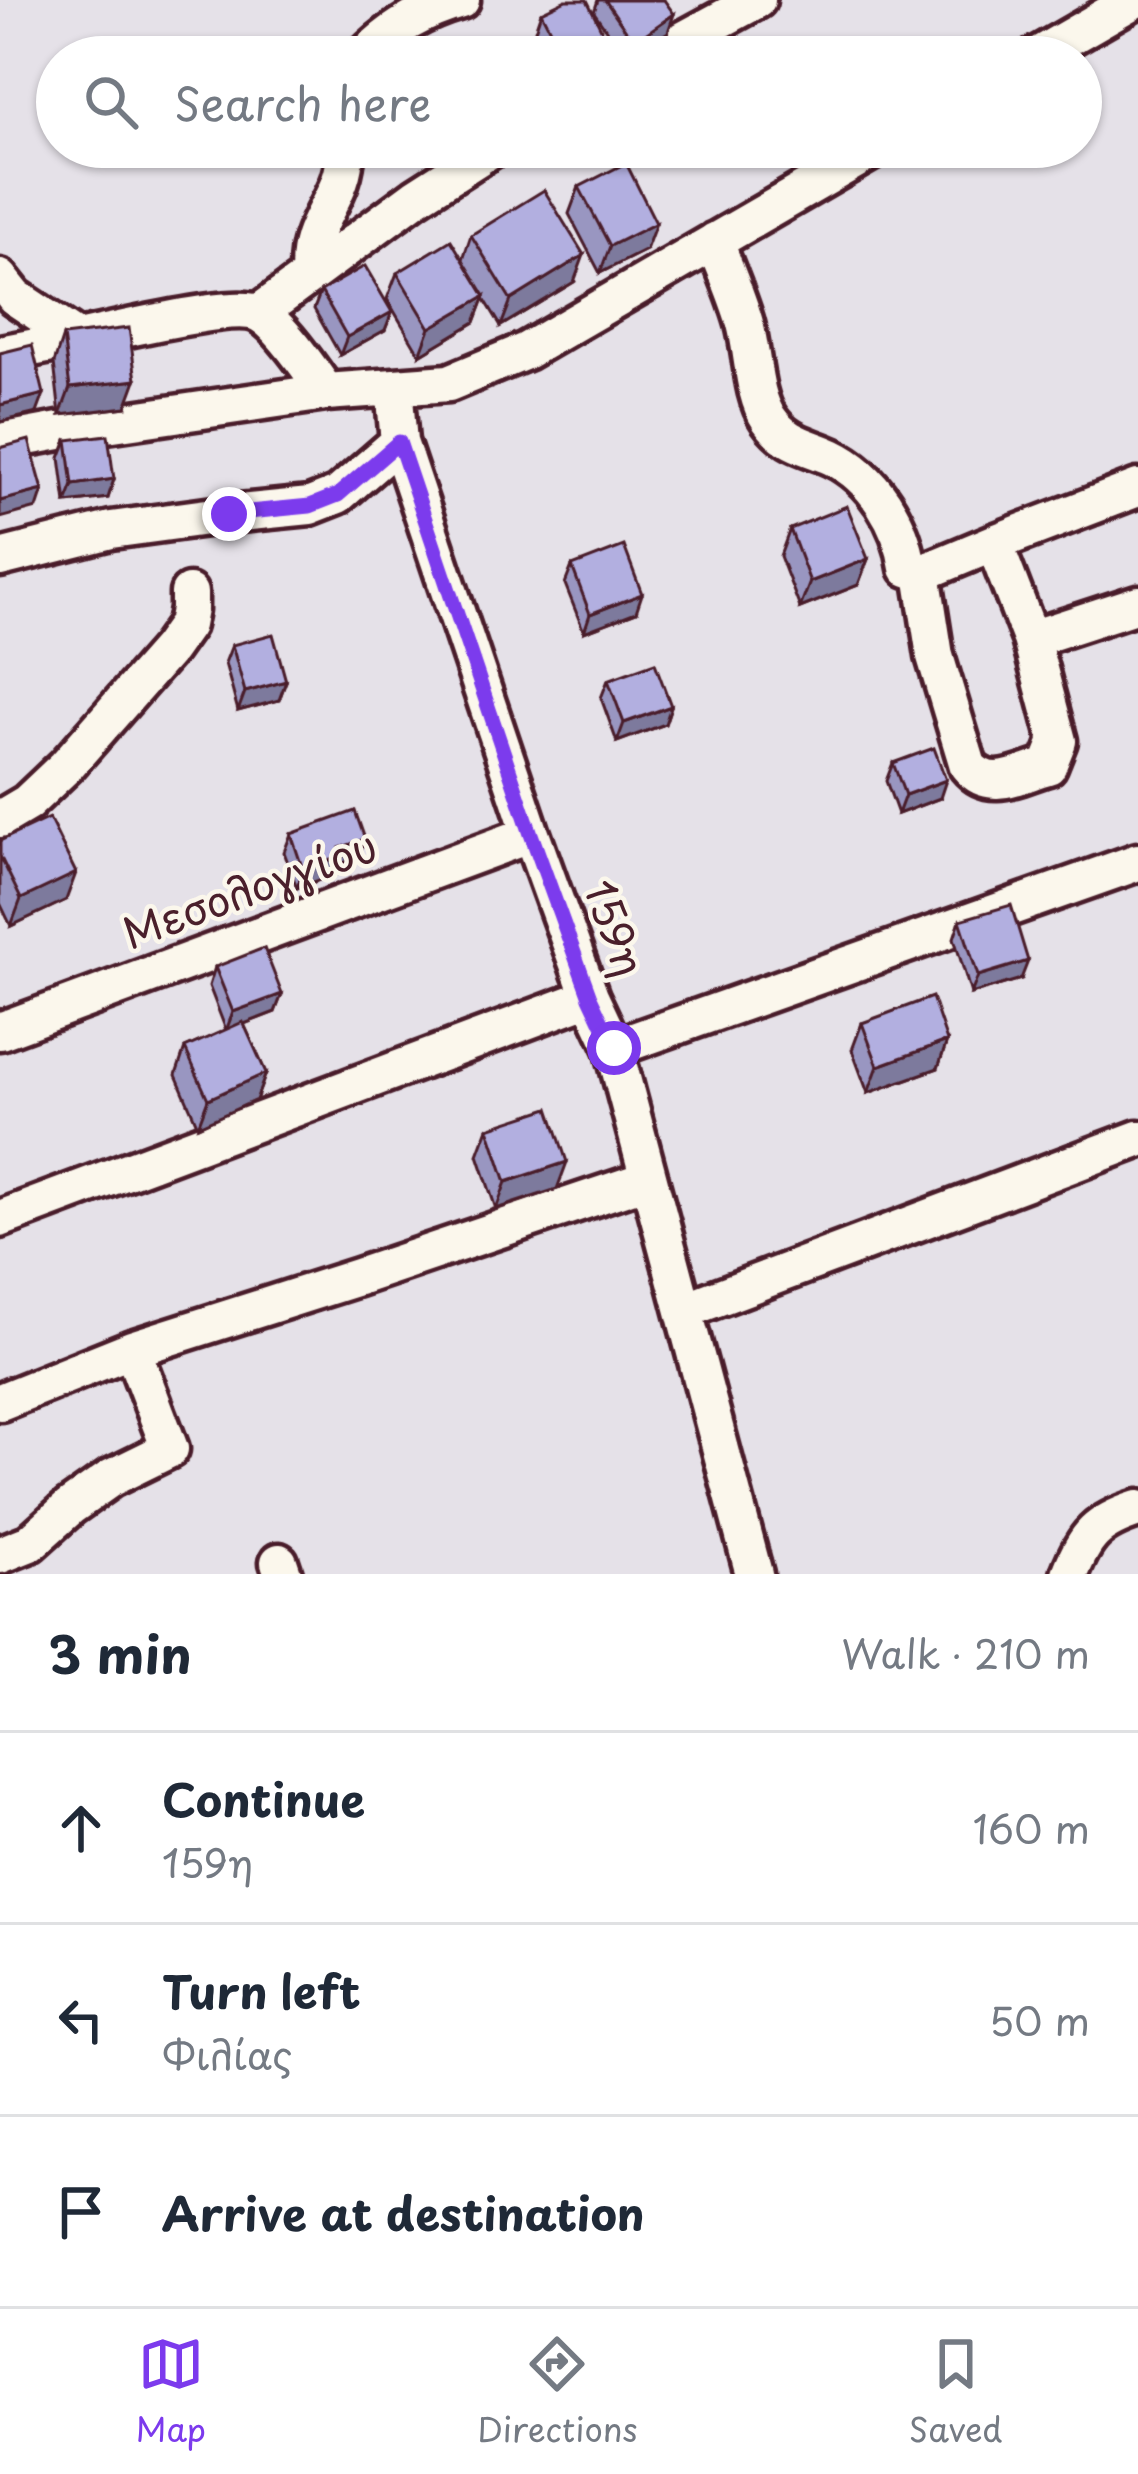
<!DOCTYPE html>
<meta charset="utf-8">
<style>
:root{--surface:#fff;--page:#f6f6f7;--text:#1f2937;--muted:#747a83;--line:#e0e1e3;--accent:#7c3aed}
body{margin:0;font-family:"Playpen Sans",sans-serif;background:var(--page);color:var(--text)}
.stop{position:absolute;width:36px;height:36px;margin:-27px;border:9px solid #7c3aed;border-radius:50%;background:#fff}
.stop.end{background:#7c3aed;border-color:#fff;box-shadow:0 3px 12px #0008}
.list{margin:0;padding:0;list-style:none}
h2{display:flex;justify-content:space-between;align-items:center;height:156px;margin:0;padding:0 48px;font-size:51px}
h2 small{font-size:39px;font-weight:400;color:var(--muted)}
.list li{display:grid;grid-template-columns:78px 1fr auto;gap:36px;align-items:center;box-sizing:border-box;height:192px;padding:0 48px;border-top:3px solid var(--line)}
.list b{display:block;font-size:45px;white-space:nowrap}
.list p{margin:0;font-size:39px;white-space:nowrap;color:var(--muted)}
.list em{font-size:39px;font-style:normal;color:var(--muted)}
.icon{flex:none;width:66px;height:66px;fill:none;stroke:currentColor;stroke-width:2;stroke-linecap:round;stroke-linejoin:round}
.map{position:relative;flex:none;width:1138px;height:1574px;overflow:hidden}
.search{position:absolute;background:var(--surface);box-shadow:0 3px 9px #0004;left:36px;right:36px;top:36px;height:132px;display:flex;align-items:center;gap:30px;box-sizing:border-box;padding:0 42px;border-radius:66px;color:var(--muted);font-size:45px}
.sheet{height:732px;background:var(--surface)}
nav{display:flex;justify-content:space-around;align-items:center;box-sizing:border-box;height:168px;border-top:3px solid var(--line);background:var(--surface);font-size:33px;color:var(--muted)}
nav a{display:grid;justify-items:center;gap:6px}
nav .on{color:var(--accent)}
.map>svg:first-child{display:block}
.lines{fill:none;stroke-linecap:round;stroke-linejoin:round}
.minor-casing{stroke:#4a1f2b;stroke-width:45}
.minor{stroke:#fbf7ec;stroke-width:36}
.wall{fill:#9996c1;stroke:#4a1f2b;stroke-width:3}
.shaded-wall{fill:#7d7a9d;stroke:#4a1f2b;stroke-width:3}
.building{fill:#b2afe0;stroke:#4a1f2b;stroke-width:3}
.route{stroke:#7c3aed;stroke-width:15}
.labels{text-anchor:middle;stroke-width:9;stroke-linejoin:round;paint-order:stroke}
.street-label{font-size:42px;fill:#4a1f2b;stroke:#fbf7ec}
</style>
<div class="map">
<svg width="1138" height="1574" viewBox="0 0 1138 1574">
<rect width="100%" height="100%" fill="#e5e1e8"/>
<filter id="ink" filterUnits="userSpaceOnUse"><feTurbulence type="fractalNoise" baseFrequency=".00833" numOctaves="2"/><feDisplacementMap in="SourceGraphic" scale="24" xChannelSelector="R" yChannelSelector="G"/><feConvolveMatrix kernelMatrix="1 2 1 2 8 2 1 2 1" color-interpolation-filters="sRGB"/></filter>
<g filter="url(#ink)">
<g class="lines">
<g class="minor-casing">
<path id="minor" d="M364 57C392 28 423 11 461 0
M652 57 757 0
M1035 57 1134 0
M715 241C724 267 736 293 744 320 753 349 752 395 769 419 787 445 806 445 832 457 874 477 902 524 908 568L922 573
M310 276C303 222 347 200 345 147
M0 278 15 297 78 339C113 332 235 301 260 314 280 325 312 372 326 392L449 383 526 351 878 147
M259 313 416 197 494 147
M0 354 78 339
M394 388 399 442 531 834 590 997 614 1048 754 1574
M0 442 65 430 326 392
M0 558 111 530 229 514 310 506 338 495 399 442
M922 573 935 656 968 766C990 793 1019 774 1048 766L1058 741 1031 639 994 543
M922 573 994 543 1138 488
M1031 639 1138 604
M0 819 27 803 66 766 169 649 186 625 189 609V593
M0 1031 531 834
M614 1048 1138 862
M0 1219 590 997
M685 1310 1138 1139
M0 1402 132 1349 358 1277 648 1179
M0 1555 30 1543 70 1507 111 1478 170 1449 132 1349
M279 1562 283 1574
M1070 1574C1085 1535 1097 1522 1138 1509"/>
</g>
<use href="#minor" class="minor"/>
</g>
<path class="wall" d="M598 0H664L668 32 632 57H625L594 12Z
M541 12 613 57H548L535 30Z
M579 187 646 250 600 273 569 214Z
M471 235 574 282 501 326 484 298 475 322 420 355 387 299 397 273 463 259Z
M321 291 392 312 385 330 340 355 314 309Z
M63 336 126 407 60 415 54 363Z
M67 440 114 479 108 498 66 503 60 458Z
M790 529 868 559 858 585 800 608 780 556Z
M572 566 636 612 584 632 565 584Z
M232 645 286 681 279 700 238 711 225 663Z
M608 680 671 706 665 724 617 742 601 698Z
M893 763 940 798 898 814 886 781Z
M291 834 358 858 340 864 336 874 297 888 284 852Z
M0 841 66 900 11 926 0 903Z
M960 920 1021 979 971 994 954 938Z
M215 967 282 994 275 1012 244 1024 266 1073 256 1100 198 1126 176 1075 185 1048 226 1030 209 986Z
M862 1023 947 1041 938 1068 868 1093 852 1050Z
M488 1128 557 1189 496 1209 478 1155Z"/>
<path class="shaded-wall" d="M674 14 668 32 632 57H628L634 42Z
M665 147H676L662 155Z
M656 223 646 250 600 273 610 246Z
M584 255 574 282 501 326 511 300Z
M485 296 475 322 420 355 430 328Z
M392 312 385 330 340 355 347 337Z
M136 380 126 407 60 415 70 388Z
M44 394 37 413 0 422V405Z
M114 479 108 498 66 503 73 485Z
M43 490 37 508 0 518V501Z
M868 559 858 585 800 608 810 582Z
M642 594 636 612 584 632 590 614Z
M286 681 279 700 238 711 245 692Z
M671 706 665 724 617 742 624 723Z
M946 780 940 798 898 814 905 795Z
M365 839 358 858 340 864 336 874 297 888 303 870 340 848Z
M76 873 66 900 11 926 21 899Z
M1028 961 1021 979 971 994 978 976Z
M282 994 275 1012 226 1031 233 1012Z
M947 1041 938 1068 868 1093 878 1066Z
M266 1073 256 1100 198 1126 208 1099Z
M567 1162 557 1189 496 1209 506 1182Z"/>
<path class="building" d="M566 0H587L614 55 610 57H564L541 12Z
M605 0H664L674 14 634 42Z
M626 163 656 223 610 246 579 187Z
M544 190 584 255 511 300 471 235Z
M451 240 485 296 430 328 397 273Z
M365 266 392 312 347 337 321 291Z
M129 328 136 380 70 388 63 336Z
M32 345 44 394 0 405V353Z
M108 435 114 479 73 485 67 440Z
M29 440 43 490 0 501V448Z
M847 506 868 559 810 582 790 529Z
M624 546 642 594 590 614 572 566Z
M273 634 286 681 245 692 232 645Z
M655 663 671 706 624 723 608 680Z
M934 748 946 780 905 795 893 763Z
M355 811 365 839 340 848 343 856 303 870 291 834Z
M49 818 76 873 21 899 0 856V841Z
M1011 905 1028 961 978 976 960 920Z
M264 948 282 994 233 1012 215 967Z
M932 997 947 1041 878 1066 862 1023Z
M243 1022 266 1073 208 1099 185 1048Z
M549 1108 567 1162 506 1182 488 1128Z"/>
</g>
<g class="lines" filter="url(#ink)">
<path class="route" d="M229 514 310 506 338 495 399 442 531 834 590 997 614 1048"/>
</g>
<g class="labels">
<g class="street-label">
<text transform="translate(250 890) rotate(-20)" y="15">Μεσολογγίου</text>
<text transform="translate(614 928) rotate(70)" y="15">159η</text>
</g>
</g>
</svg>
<div class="stop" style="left:614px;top:1048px"></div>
<div class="stop end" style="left:229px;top:514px"></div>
<div class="search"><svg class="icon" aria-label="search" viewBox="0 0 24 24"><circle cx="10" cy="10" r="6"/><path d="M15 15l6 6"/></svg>Search here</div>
</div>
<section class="sheet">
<h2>3 min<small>Walk · 210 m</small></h2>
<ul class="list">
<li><svg class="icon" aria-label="ahead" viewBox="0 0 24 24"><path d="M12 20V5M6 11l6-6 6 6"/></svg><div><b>Continue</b><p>159η</p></div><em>160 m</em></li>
<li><svg class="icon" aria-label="left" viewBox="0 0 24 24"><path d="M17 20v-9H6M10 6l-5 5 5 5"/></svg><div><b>Turn left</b><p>Φιλίας</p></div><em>50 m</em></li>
<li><svg class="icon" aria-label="arrive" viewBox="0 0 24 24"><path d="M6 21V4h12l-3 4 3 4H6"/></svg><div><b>Arrive at destination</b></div></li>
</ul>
</section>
<nav>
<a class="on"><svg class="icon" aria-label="map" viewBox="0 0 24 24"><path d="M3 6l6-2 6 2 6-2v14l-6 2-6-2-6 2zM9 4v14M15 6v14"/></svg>Map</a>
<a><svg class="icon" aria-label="directions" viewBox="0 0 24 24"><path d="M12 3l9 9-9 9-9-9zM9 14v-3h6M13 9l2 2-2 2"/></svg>Directions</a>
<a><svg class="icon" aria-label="saved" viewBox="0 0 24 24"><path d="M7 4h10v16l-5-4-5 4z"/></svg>Saved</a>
</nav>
